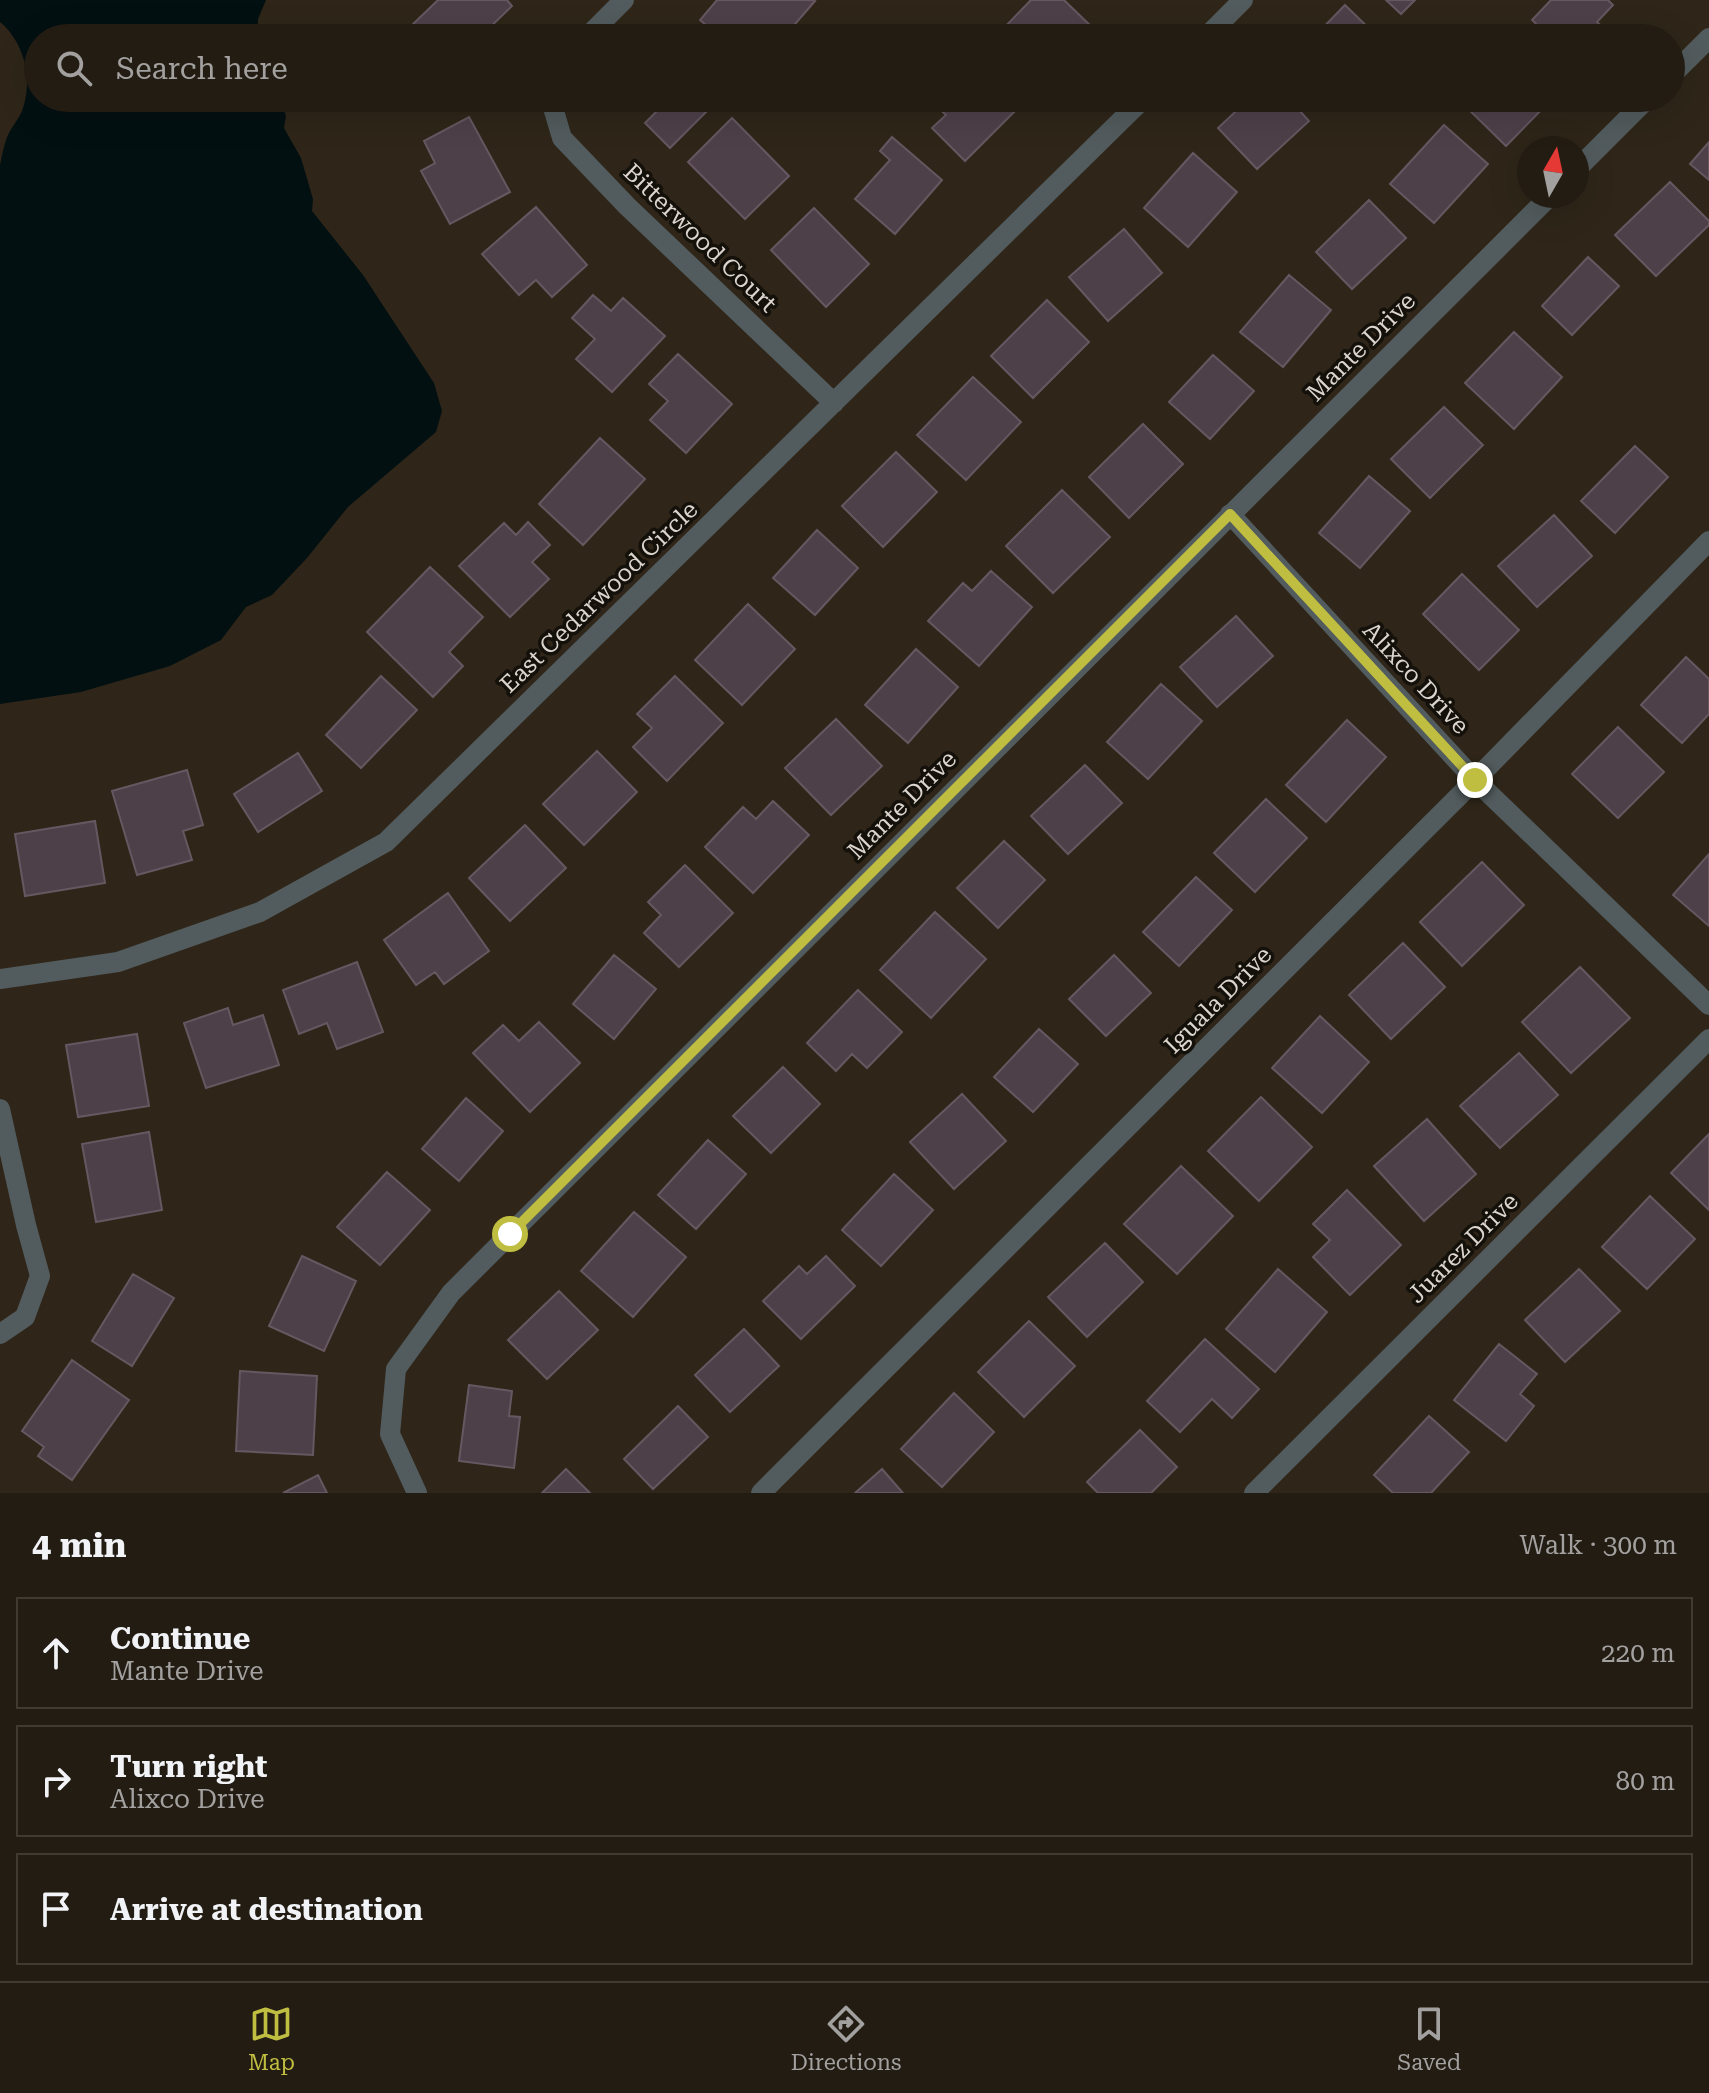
<!DOCTYPE html>
<meta charset="utf-8">
<style>
:root{--surface:#231c13;--page:#2f2921;--text:#f1f3f6;--muted:#a3a1a0;--line:#403a33;--accent:#c0be41}
body{margin:0;font-family:"Roboto Serif",serif;background:var(--page);color:var(--text)}
.compass{position:absolute;left:1517px;top:136px;width:72px;height:72px;border-radius:50%;background:var(--surface);box-shadow:0 8px 32px #0002;rotate:9deg}
.stop{position:absolute;width:24px;height:24px;margin:-18px;border:6px solid #c0be41;border-radius:50%;background:#fff}
.stop.end{background:#c0be41;border-color:#fff;box-shadow:0 2px 8px #0008}
.list{margin:0;padding:0;list-style:none}
h2{display:flex;justify-content:space-between;align-items:center;height:104px;margin:0;padding:0 32px;font-size:34px}
h2 small{font-size:26px;font-weight:400;color:var(--muted)}
.list li{display:grid;grid-template-columns:52px 1fr auto;gap:24px;align-items:center;box-sizing:border-box;height:112px;margin:0 16px 16px;padding:0 16px;border:2px solid var(--line);border-radius:0px}
.list b{display:block;font-size:30px;white-space:nowrap}
.list p{margin:0;font-size:26px;white-space:nowrap;color:var(--muted)}
.list em{font-size:26px;font-style:normal;color:var(--muted)}
.icon{flex:none;width:44px;height:44px;fill:none;stroke:currentColor;stroke-width:2;stroke-linecap:round;stroke-linejoin:round}
.map{position:relative;flex:none;width:1709px;height:1493px;overflow:hidden}
.search{position:absolute;background:var(--surface);box-shadow:0 8px 32px #0002;left:24px;right:24px;top:24px;height:88px;display:flex;align-items:center;gap:20px;box-sizing:border-box;padding:0 28px;border-radius:44px;color:var(--muted);font-size:30px}
.sheet{height:488px;background:var(--surface)}
nav{display:flex;justify-content:space-around;align-items:center;box-sizing:border-box;height:112px;border-top:2px solid var(--line);background:var(--surface);font-size:22px;color:var(--muted)}
nav a{display:grid;justify-items:center;gap:4px}
nav .on{color:var(--accent)}
.map>svg:first-child{display:block}
.water{fill:#031012}
.building{fill:#4e4049;stroke:#665761;stroke-width:2}
.lines{fill:none;stroke-linecap:round;stroke-linejoin:round}
.street{stroke:#525b5d;stroke-width:20}
.route{stroke:#c0be41;stroke-width:10}
.labels{text-anchor:middle;stroke-width:7;stroke-linejoin:round;paint-order:stroke}
.street-label{font-size:24px;fill:#dbd5cd;stroke:#14100a}
</style>
<div class="map">
<svg width="1709" height="1493" viewBox="0 0 1709 1493">
<rect width="100%" height="100%" fill="#2f2619"/>
<path class="water" d="M0 0H266L258 19 257 38H38V98H280L286 116 284 128 301 158 313 199 312 211 363 275 434 383 442 411 436 432 348 507 307 558 272 595 246 607 221 640 170 666 81 692 0 704V165C2 156 4 144 8 135 12 126 20 118 23 108 33 78 24 42 0 22Z"/>
<path class="building" d="M438 0H507L512 6 479 38H423L411 26Z
M717 0H813L815 1 783 38H722L700 20Z
M1031 0H1064L1096 31 1089 38H994Z
M1386 0H1415L1401 14Z
M1551 0H1608L1613 5 1597 22 1613 37 1551 38 1532 20Z
M1345 5 1379 38H1313Z
M645 98H720L670 148 645 123 658 110Z
M936 98H1010L1019 107 965 161 932 128 946 115 932 102Z
M1250 98H1288L1309 121 1257 169 1218 128Z
M1457 98H1553L1506 146Z
M469 117 510 192 450 224 421 171 435 163 424 141Z
M732 118 789 176 745 219 688 162Z
M1444 125 1488 164 1434 223 1390 184Z
M892 137 942 180 895 234 855 199 890 160 880 151Z
M1709 142V180L1690 164Z
M1193 153 1237 192 1188 247 1144 208Z
M1670 182 1709 221V225L1656 276 1615 235Z
M1369 200 1406 238 1352 289 1316 252Z
M536 207 587 265 552 297 536 280 519 295 482 254Z
M814 208 869 264 826 307 771 250Z
M1124 229 1162 273 1108 321 1069 277Z
M1588 257 1619 286 1572 335 1542 306Z
M1289 275 1331 310 1283 367 1240 332Z
M593 295 611 311 623 298 665 336 612 392 576 359 595 339 572 318Z
M1047 300 1089 342 1033 398 991 356Z
M1514 332 1562 377 1514 429 1465 383Z
M678 354 732 404 686 453 650 420 668 401 649 384Z
M1213 355 1254 391 1210 439 1169 402Z
M973 377 1021 422 966 480 917 435Z
M1444 407 1483 445 1430 498 1391 459Z
M1143 424 1183 464 1129 518 1089 477Z
M600 438 645 479 583 545 539 504Z
M1635 446 1668 477 1615 533 1581 501Z
M896 452 937 492 883 547 842 506Z
M1369 476 1410 511 1360 568 1319 533Z
M1062 490 1110 537 1053 593 1006 546Z
M1554 515 1592 556 1537 607 1498 566Z
M528 522 550 545 532 562 549 579 510 617 459 566 504 523 516 535Z
M817 530 858 568 815 615 773 578Z
M430 567 483 617 449 652 463 666 433 697 367 632Z
M991 571 1032 607 979 666 928 621 963 583 972 591Z
M1462 574 1519 630 1479 670 1423 614Z
M748 604 795 649 742 705 695 660Z
M1236 616 1273 656 1217 707 1180 667Z
M916 649 958 687 908 743 865 705Z
M1686 657 1709 679V714L1682 743 1641 705Z
M381 676 417 710 361 768 326 735Z
M675 676 723 723 667 781 633 747 652 728 637 714Z
M1161 684 1202 721 1148 779 1107 742Z
M836 719 882 766 831 815 785 768Z
M1347 720 1386 757 1326 822 1286 785Z
M1618 727 1664 772 1618 818 1572 774Z
M597 751 637 792 584 845 543 804Z
M298 753 322 791 258 832 234 794Z
M1085 765 1122 803 1068 854 1031 816Z
M187 770 203 825 183 831 192 860 137 875 112 791Z
M1266 799 1307 838 1255 892 1214 853Z
M773 801 809 835 753 893 705 847 743 807 756 819Z
M95 821 105 883 25 896 15 834Z
M525 825 566 868 510 921 469 878Z
M1004 841 1045 880 998 928 957 888Z
M1709 854V926L1673 895Z
M1482 862 1524 905 1462 966 1420 922Z
M685 865 733 913 679 967 644 933 661 915 648 902Z
M1196 877 1232 910 1179 966 1143 932Z
M448 893 489 951 444 984 435 972 416 985 384 940Z
M935 912 986 959 931 1018 880 970Z
M1403 943 1445 987 1391 1039 1349 995Z
M614 955 656 989 614 1039 573 1004Z
M1114 955 1151 993 1106 1036 1069 999Z
M357 962 383 1032 337 1049 327 1023 299 1034 283 990Z
M1580 967 1630 1018 1571 1073 1522 1022Z
M858 990 902 1032 867 1068 852 1054 836 1071 807 1043Z
M228 1008 233 1025 263 1015 279 1065 206 1088 184 1023Z
M1320 1016 1369 1062 1322 1113 1272 1068Z
M539 1022 580 1063 530 1112 473 1053 503 1025 519 1041Z
M1039 1029 1078 1064 1033 1112 994 1077Z
M137 1034 149 1106 78 1117 66 1045Z
M1519 1053 1558 1095 1500 1148 1460 1106Z
M783 1067 820 1104 771 1153 733 1116Z
M962 1094 1006 1141 954 1189 910 1142Z
M1261 1097 1312 1147 1259 1201 1208 1151Z
M466 1098 503 1131 459 1181 422 1149Z
M1427 1119 1476 1174 1424 1221 1374 1166Z
M149 1132 162 1210 96 1222 82 1144Z
M1709 1134V1210L1671 1173Z
M708 1140 746 1174 696 1229 658 1195Z
M1181 1166 1233 1216 1177 1274 1124 1224Z
M387 1172 430 1210 380 1265 337 1227Z
M894 1174 933 1210 881 1266 842 1230Z
M1347 1190 1401 1245 1350 1295 1313 1257 1330 1240 1313 1224Z
M1650 1196 1695 1239 1647 1289 1602 1247Z
M634 1212 686 1257 633 1317 581 1271Z
M1105 1243 1143 1282 1087 1337 1048 1297Z
M302 1256 356 1281 324 1351 269 1326Z
M826 1256 855 1286 801 1339 763 1301 799 1266 807 1274Z
M1278 1269 1327 1312 1275 1372 1226 1329Z
M1579 1269 1620 1311 1565 1362 1525 1320Z
M133 1274 174 1298 132 1366 92 1341Z
M559 1291 598 1330 547 1379 508 1340Z
M1029 1321 1075 1366 1024 1417 978 1372Z
M744 1329 779 1366 730 1412 695 1375Z
M1205 1339 1259 1389 1232 1418 1212 1399 1180 1432 1147 1401Z
M1499 1344 1537 1374 1520 1394 1534 1406 1506 1441 1454 1400Z
M72 1360 129 1400 72 1480 38 1456 44 1447 22 1431Z
M240 1371 317 1376 313 1455 236 1451Z
M469 1385 512 1391 509 1416 520 1417 514 1468 459 1461Z
M954 1393 994 1432 942 1487 901 1449Z
M678 1406 708 1437 653 1489 624 1459Z
M1429 1416 1469 1452 1431 1493H1393L1374 1475Z
M1140 1430 1177 1467 1151 1493H1098L1087 1482Z
M566 1469 590 1493H542Z
M882 1469 903 1493H855Z
M318 1475 327 1493H283Z"/>
<g class="lines">
<path class="street" d="M586 38 624 0
M1205 38 1243 0
M1671 76 1709 38
M553 98 554 111 562 138 627 206 834 403
M1577 169 1648 98
M1230 514 1475 780 1709 1005
M0 979 118 962 260 912 386 842 1144 98
M0 1109 26 1225 40 1276 25 1317 0 1334
M417 1493 390 1434 396 1369 451 1293 1550 196
M761 1493 1475 780 1709 541
M1254 1493 1709 1039"/>
</g>
<g class="lines">
<path class="route" d="M510 1234 1230 514 1475 780"/>
</g>
<g class="labels">
<g class="street-label">
<text transform="translate(700 238) rotate(44)" y="8">Bitterwood Court</text>
<text transform="translate(1361 347) rotate(-45)" y="8">Mante Drive</text>
<text transform="translate(599 597) rotate(-44)" y="8">East Cedarwood Circle</text>
<text transform="translate(1416 678) rotate(47)" y="8">Alixco Drive</text>
<text transform="translate(902 805) rotate(-45)" y="8">Mante Drive</text>
<text transform="translate(1218 1000) rotate(-45)" y="8">Iguala Drive</text>
<text transform="translate(1463 1248) rotate(-45)" y="8">Juarez Drive</text>
</g>
</g>
</svg>
<svg class="compass" viewBox="-18 -18 36 36"><path d="M0-13l5 13h-10z" fill="#e53935"/><path d="M0 13l5-13h-10z" fill="#a3a1a0"/></svg>
<div class="stop" style="left:510px;top:1234px"></div>
<div class="stop end" style="left:1475px;top:780px"></div>
<div class="search"><svg class="icon" aria-label="search" viewBox="0 0 24 24"><circle cx="10" cy="10" r="6"/><path d="M15 15l6 6"/></svg>Search here</div>
</div>
<section class="sheet">
<h2>4 min<small>Walk · 300 m</small></h2>
<ul class="list">
<li><svg class="icon" aria-label="ahead" viewBox="0 0 24 24"><path d="M12 20V5M6 11l6-6 6 6"/></svg><div><b>Continue</b><p>Mante Drive</p></div><em>220 m</em></li>
<li><svg class="icon" aria-label="right" viewBox="0 0 24 24"><path d="M7 20v-9h11M14 6l5 5-5 5"/></svg><div><b>Turn right</b><p>Alixco Drive</p></div><em>80 m</em></li>
<li><svg class="icon" aria-label="arrive" viewBox="0 0 24 24"><path d="M6 21V4h12l-3 4 3 4H6"/></svg><div><b>Arrive at destination</b></div></li>
</ul>
</section>
<nav>
<a class="on"><svg class="icon" aria-label="map" viewBox="0 0 24 24"><path d="M3 6l6-2 6 2 6-2v14l-6 2-6-2-6 2zM9 4v14M15 6v14"/></svg>Map</a>
<a><svg class="icon" aria-label="directions" viewBox="0 0 24 24"><path d="M12 3l9 9-9 9-9-9zM9 14v-3h6M13 9l2 2-2 2"/></svg>Directions</a>
<a><svg class="icon" aria-label="saved" viewBox="0 0 24 24"><path d="M7 4h10v16l-5-4-5 4z"/></svg>Saved</a>
</nav>
